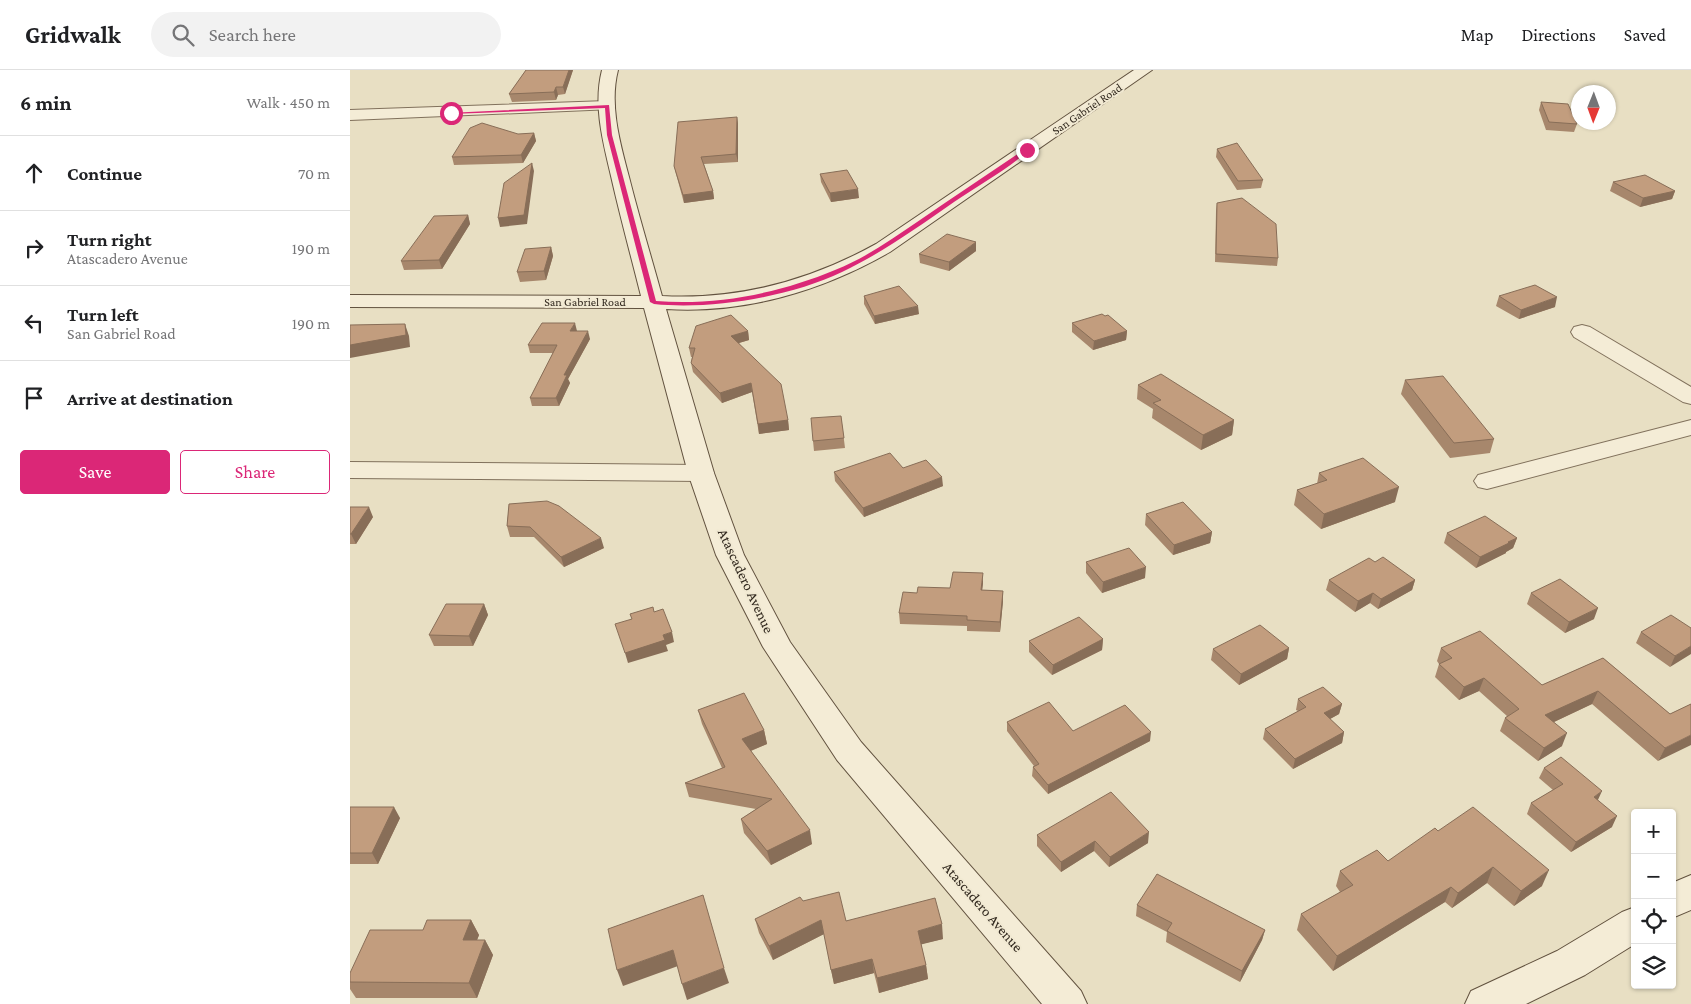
<!DOCTYPE html>
<meta charset="utf-8">
<style>
:root{--surface:#fff;--page:#f2f2f2;--text:#202124;--muted:#757577;--line:#e0e0e0;--accent:#db2777}
body{margin:0;font-family:"Crimson Pro",serif;background:var(--page);color:var(--text)}
.controls{position:absolute;right:15px;bottom:15px;display:grid;overflow:hidden;border-radius:5px;box-shadow:0 1px 4px #0004}
.controls button{width:45px;height:45px;display:grid;place-items:center;padding:0;border:0;border-bottom:1px solid var(--line);background:var(--surface);color:var(--text);font:25px sans-serif}
.compass{position:absolute;left:1221px;top:15px;width:45px;height:45px;border-radius:50%;background:var(--surface);box-shadow:0 1px 4px #0004;rotate:181deg}
.stop{position:absolute;width:15px;height:15px;margin:-11px;border:4px solid #db2777;border-radius:50%;background:#fff}
.stop.end{background:#db2777;border-color:#fff;box-shadow:0 1px 5px #0008}
.list{margin:0;padding:0;list-style:none}
h2{display:flex;justify-content:space-between;align-items:center;height:65px;margin:0;padding:0 20px;font-size:21px}
h2 small{font-size:16px;font-weight:400;color:var(--muted)}
.list li{display:grid;grid-template-columns:32px 1fr auto;gap:15px;align-items:center;box-sizing:border-box;height:75px;padding:0 20px;border-top:1px solid var(--line)}
.list b{display:block;font-size:19px;white-space:nowrap}
.list p{margin:0;font-size:16px;white-space:nowrap;color:var(--muted)}
.list em{font-size:16px;font-style:normal;color:var(--muted)}
.actions{display:flex;gap:10px;padding:15px 20px}
.actions a{flex:1;padding:11px 0;border:1px solid var(--accent);border-radius:5px;text-align:center;font-size:18px;color:var(--accent)}
.actions .main{background:var(--accent);color:#fff}
.icon{flex:none;width:28px;height:28px;fill:none;stroke:currentColor;stroke-width:2;stroke-linecap:round;stroke-linejoin:round}
.map{position:relative;flex:none;width:1341px;height:934px;overflow:hidden}
header{display:flex;align-items:center;gap:30px;box-sizing:border-box;height:70px;padding:0 25px;background:var(--surface);border-bottom:1px solid var(--line)}
header strong{font-size:24px}
nav{display:flex;gap:28px;margin-inline-start:auto;font-size:18px}
.search{width:350px;height:45px;background:var(--page);display:flex;align-items:center;gap:12px;box-sizing:border-box;padding:0 18px;border-radius:28px;color:var(--muted);font-size:19px}
main{display:flex}
aside{flex:1;background:var(--surface)}
.map>svg:first-child{display:block}
.lines{fill:none;stroke-linecap:round;stroke-linejoin:round}
.street-casing{stroke:#81715c;stroke-width:2}
.secondary-casing{stroke:#62523f;stroke-width:2}
.street{fill:#f4ecd6;fill-rule:evenodd}
.secondary{fill:#f4ecd6;fill-rule:evenodd}
.wall{fill:#a7876c}
.shaded-wall{fill:#886e58}
.building{fill:#c29d7e;stroke:#886e58}
.route{fill:#db2777}
.labels{text-anchor:middle;stroke-width:4;stroke-linejoin:round;paint-order:stroke}
.far-street-label{font-size:12px;fill:#32291f;stroke:#f1e9d2}
.street-label{font-size:15px;fill:#32291f;stroke:#f1e9d2}
</style>
<header>
<strong>Gridwalk</strong>
<div class="search"><svg class="icon" aria-label="search" viewBox="0 0 24 24"><circle cx="10" cy="10" r="6"/><path d="M15 15l6 6"/></svg>Search here</div>
<nav><a>Map</a><a>Directions</a><a>Saved</a></nav>
</header>
<main>
<aside>
<h2>6 min<small>Walk · 450 m</small></h2>
<ul class="list">
<li><svg class="icon" aria-label="ahead" viewBox="0 0 24 24"><path d="M12 20V5M6 11l6-6 6 6"/></svg><div><b>Continue</b></div><em>70 m</em></li>
<li><svg class="icon" aria-label="right" viewBox="0 0 24 24"><path d="M7 20v-9h11M14 6l5 5-5 5"/></svg><div><b>Turn right</b><p>Atascadero Avenue</p></div><em>190 m</em></li>
<li><svg class="icon" aria-label="left" viewBox="0 0 24 24"><path d="M17 20v-9H6M10 6l-5 5 5 5"/></svg><div><b>Turn left</b><p>San Gabriel Road</p></div><em>190 m</em></li>
<li><svg class="icon" aria-label="arrive" viewBox="0 0 24 24"><path d="M6 21V4h12l-3 4 3 4H6"/></svg><div><b>Arrive at destination</b></div></li>
</ul>
<div class="actions"><a class="main">Save</a><a>Share</a></div>
</aside>
<div class="map">
<svg width="1341" height="934" viewBox="0 0 1341 934">
<rect width="100%" height="100%" fill="#e8dfc3"/>
<g class="lines">
<g class="street-casing">
<path id="street" d="M257 31 263 33 265 36 263 39 0 50V40Z
M1232 255 1240 257 1341 317V334L1333 332 1224 267 1221 262 1224 257Z
M1341 350V365L1137 419 1128 417 1124 411 1128 405Z
M0 392 351 395 360 397 364 403 360 409 351 411 0 408Z"/>
</g>
<g class="secondary-casing">
<path id="secondary" d="M252 0H268C259 35 270 73 279 107 289 147 301 186 312 226 389 230 459 211 526 174L784 0H802L540 182C472 221 395 244 316 239L364 403 394 485 440 572 511 672 731 921 737 934H692L487 690 413 577 366 485 338 403 294 238 0 237V225L291 226C281 186 270 146 261 106 253 72 243 35 252 0Z
M1341 805V840L1322 848V813Z
M1285 837V874L1235 905 1176 934H1115L1121 921 1207 881 1272 842Z"/>
</g>
<use href="#street" class="street"/>
<use href="#secondary" class="secondary"/>
</g>
<path class="wall" d="M176 0H223L215 24 208 25 206 30 162 32 159 24Z
M1191 32 1227 54 1224 62 1196 60 1189 40Z
M387 47 388 54V92L354 94 363 121 364 129 334 133 326 104 324 96Z
M184 63 186 71 173 93 104 95 102 87Z
M867 79 913 110 911 118 887 120 866 87Z
M470 104 509 128 481 132 471 112Z
M1263 112 1325 121 1322 129 1290 137 1260 121Z
M867 133 928 188 927 196 865 192 866 141Z
M118 145 120 154 92 199 54 200 51 191Z
M201 177 203 186 196 210 170 212 167 202Z
M626 181 599 201 570 193 569 184Z
M514 226 569 244 525 254 514 234Z
M1149 226 1205 237 1169 249 1146 236Z
M722 253 777 261 776 270 743 280 722 262Z
M226 261 240 269 218 309 220 313 209 336H182L180 328 203 283H180L178 275 227 261Z
M398 261 399 270 389 273 438 350 439 360 409 364 402 322 372 333 343 302 341 293 342 287H341L339 278Z
M1055 310 1144 369 1140 383 1100 388 1051 324Z
M788 315 884 350 882 365 851 380 802 348 803 339 787 329Z
M491 346 495 378 464 381 463 371Z
M484 402 593 416 514 447 485 411Z
M969 403 1045 432 971 459 944 435 947 420 967 414Z
M159 434 254 478 214 497 184 467H160L157 456Z
M0 437 23 447 6 474H0Z
M796 444 862 462 860 473 823 485 795 455Z
M1097 463 1167 468 1163 478 1156 482V483L1126 498 1094 473Z
M736 492 795 508 752 523 736 503Z
M979 510H1065L1062 520 1028 539 1020 533 1005 542 976 520Z
M633 513 632 520 653 521V531L650 562 617 561V556L550 554 549 543 567 523Z
M1181 523 1244 549 1215 563 1177 534Z
M134 534 138 545 123 576H84L79 565Z
M1341 558 1320 597 1286 573 1291 562Z
M753 569 752 580 702 605 679 582V571Z
M939 578 937 589 889 615 861 590 863 579Z
M1091 578 1192 615 1253 588 1320 644 1341 634 1308 691 1242 634 1204 652 1212 676 1188 691 1150 661 1155 648 1157 646 1129 621 1109 630 1085 607 1089 594 1087 591Z
M948 629 992 634 989 644 980 649 994 662 992 673 943 699 913 669 915 659 948 641 946 640Z
M348 640 414 660 417 674 401 681 462 774 421 795 394 763 391 749 406 739 339 727 335 713 372 698 352 654Z
M657 652 723 661 800 671 698 724 682 706 683 697 684 696 657 661Z
M1194 698 1248 730 1262 757 1221 782 1177 744 1181 733 1203 720 1189 708Z
M0 737 50 748 28 794H0Z
M1088 761 1192 816 1164 836 1137 813 1102 838 1095 832 983 901 947 860 951 844 990 822 986 816 990 801 1038 791Z
M687 765 798 773 759 797 744 781 711 802 687 776Z
M453 831 496 851 593 869 571 874 576 895 578 909 529 923 524 903 484 914 474 864 423 890 409 863 405 849Z
M787 835 915 860 912 870 890 912 816 872 817 862 786 846Z
M121 850 129 865 127 870H135L143 885 127 928H6L0 919V903L73 860Z"/>
<path class="shaded-wall" d="M219 0H223L215 24 213 17Z
M206 17 208 25 206 30 204 22Z
M387 47 388 54V92L386 84Z
M184 63 186 71 173 93 171 85Z
M182 93 184 101 177 154 150 157 148 148Z
M508 119 509 128 481 132 480 123Z
M363 121 364 129 334 133 333 125Z
M1325 121 1322 129 1290 137 1293 128Z
M118 145 120 154 92 199 89 190Z
M626 172V181L599 201V192Z
M201 177 203 186 196 210 194 201Z
M1207 227 1205 237 1169 249 1171 240Z
M568 236 569 244 525 254 524 246Z
M225 253 227 261 222 269 220 261Z
M55 254 59 266 60 277 0 288V275Z
M238 261 240 269 218 309 220 313 209 336 206 328 214 305Z
M398 261 399 270 382 275 381 266Z
M777 261 776 270 743 280 744 271Z
M401 313 402 322 372 333 370 323Z
M438 350 439 360 409 364 408 354Z
M884 350 882 365 851 380 853 365Z
M592 407 593 416 514 447 513 438Z
M1049 417 1045 432 971 459 974 444Z
M19 437 23 447 6 474 1 464Z
M862 462 860 473 823 485 824 475Z
M251 468 254 478 214 497 211 487Z
M1167 468 1163 478 1156 482V483L1126 498 1130 487Z
M796 497 795 508 752 523 753 512Z
M633 503V513L631 530V520Z
M1065 510 1062 520 1028 539 1031 529Z
M653 521V531L650 562V552Z
M1023 523 1020 533 1005 542 1008 531Z
M134 534 138 545 123 576 119 566Z
M1248 538 1244 549 1215 563 1219 552Z
M322 562 324 572 316 575 318 581 278 593 275 583 313 565Z
M753 569 752 580 702 605 703 595Z
M1341 576V584L1320 597 1325 586Z
M939 578 937 589 889 615 891 604Z
M1134 608 1129 621 1109 630 1114 617Z
M1248 621 1242 634 1189 659 1195 645Z
M992 634 989 644 971 654 974 643Z
M414 660 417 674 395 683 392 669Z
M801 662 800 671 698 724V715Z
M994 662 992 673 943 699 945 689Z
M1217 663 1212 676 1188 691 1194 678Z
M1341 665V675L1308 691 1315 678Z
M1252 721 1247 732 1244 727Z
M44 737 50 748 28 794 22 783Z
M1267 746 1262 757 1221 782 1226 772Z
M460 760 462 774 421 795 417 781Z
M799 762 798 773 759 797 760 787Z
M745 771 744 781 711 802V792Z
M1143 797 1137 813 1102 838 1108 823Z
M1199 800 1192 816 1164 836 1171 821Z
M1101 817 1095 832 983 901 987 886Z
M121 850 129 865 121 885 113 870Z
M471 850 474 864 423 890 419 876Z
M592 854 593 869 569 875 568 861Z
M915 860 912 870 890 912 892 901Z
M135 870 143 885 127 928 119 913Z
M323 880 328 896 273 916 267 900Z
M522 889 524 903 484 914 481 900Z
M576 895 578 909 529 923 527 908Z
M374 898 379 913 337 930 332 914Z"/>
<path class="building" d="M176 0H219L213 17H206L204 22 159 24Z
M1191 32 1218 34 1227 54 1199 52Z
M387 47 386 84 351 87 363 121 333 125 324 96 328 52Z
M132 53 168 64 184 63 171 85 102 87 120 58Z
M887 73 913 110 888 111 867 79Z
M182 93 174 145 148 148 154 113Z
M497 100 508 119 480 123 470 104Z
M1295 105 1325 121 1293 128 1263 112Z
M892 128 926 154 928 188 866 184 867 133Z
M118 145 89 190 51 191 84 146Z
M597 164 626 172 599 192 569 184Z
M201 177 194 201 167 202 175 179Z
M1185 215 1207 227 1171 240 1149 226Z
M549 216 568 236 524 246 514 226Z
M752 244 755 246 758 245 777 261 744 271 722 253Z
M381 245 398 261 381 266 431 314 438 350 408 354 401 313 370 323 341 293 345 278H339L346 256Z
M192 253H225L220 261H238L214 305H217L206 328H180L207 275H178Z
M55 254 56 265 0 275V255Z
M811 304 884 350 853 365 803 333 811 330 788 315Z
M1093 306 1144 369 1104 373 1055 310Z
M491 346 494 368 463 371 461 348Z
M540 383 553 398 576 390 592 407 513 438 484 402Z
M1013 388 1049 417 974 444 947 420 977 410 969 403Z
M197 431 209 436 251 468 211 487 180 457 157 456 159 434Z
M833 432 862 462 824 475 796 444Z
M0 437H19L1 464H0Z
M1135 446 1167 468 1158 472 1159 473 1130 487 1097 463Z
M779 478 796 497 753 512 736 492Z
M1033 487 1065 510 1031 529 1023 523 1008 531 979 510 1019 488 1025 492Z
M603 502 633 503 631 520 653 521 650 552 617 550V546L549 543 553 522 567 523 568 517 600 518Z
M1210 509 1248 538 1219 552 1181 523Z
M96 534H134L119 566 79 565Z
M303 537 304 542 313 539 322 562 313 565 315 570 275 583 265 554 282 549 280 544Z
M1321 545 1341 558V576L1325 586 1291 562Z
M729 547 753 569 703 595 679 571Z
M910 555 939 578 891 604 863 579Z
M1130 561 1192 615 1253 588 1320 644 1341 634V665L1315 678 1248 621 1195 645 1217 663 1194 678 1155 648 1169 639 1134 608 1114 617 1089 594 1102 588 1091 578Z
M973 617 992 634 974 643 994 662 945 689 915 659 956 637 948 629Z
M394 623 414 660 392 669 460 760 417 781 391 749 422 729 335 713 375 697 348 640Z
M699 632 723 661 775 635 801 662 698 715 683 697 689 694 657 652Z
M1211 687 1252 721 1244 727 1267 746 1226 772 1181 733 1213 714 1194 698Z
M761 722 799 762 760 787 745 771 711 792 687 765Z
M0 737H44L22 783H0Z
M1123 737 1199 800 1171 821 1143 797 1108 823 1101 817 987 886 951 844 1003 815 990 801 1027 780 1038 791 1085 758 1088 761Z
M807 804 915 860 892 901 817 861 822 853 787 835Z
M489 822 496 851 585 828 592 854 568 861 576 895 527 908 522 889 481 900 471 850 419 876 405 849 450 827 453 831Z
M353 825 374 898 332 914 323 880 267 900 258 859Z
M77 850H121L113 870H135L119 913 0 912V903L20 860H73Z"/>
<path class="route" d="M259 35 262 65 306 231C366 236 430 223 485 200 516 188 543 168 570 150 605 126 640 103 675 79L679 80C657 100 629 115 604 132 568 157 532 183 492 202 440 227 361 240 304 234L300 232 257 65 255 38 101 44 98 43Z"/>
<g class="labels">
<g class="far-street-label">
<text transform="translate(737 39) rotate(-34)" y="4">San Gabriel Road</text>
<text x="235" y="236">San Gabriel Road</text>
</g>
<g class="street-label">
<text transform="translate(396 511) rotate(65)" y="5">Atascadero Avenue</text>
<text transform="translate(633 837) rotate(49)" y="5">Atascadero Avenue</text>
</g>
</g>
</svg>
<div class="controls">
<button>+</button>
<button>−</button>
<button><svg class="icon" aria-label="locate" viewBox="0 0 24 24"><circle cx="12" cy="12" r="6"/><path d="M12 2v4M12 18v4M2 12h4M18 12h4"/></svg></button>
<button><svg class="icon" aria-label="layers" viewBox="0 0 24 24"><path d="M12 4l9 5-9 5-9-5zM3 14l9 5 9-5"/></svg></button>
</div>
<svg class="compass" viewBox="-18 -18 36 36"><path d="M0-13l5 13h-10z" fill="#e53935"/><path d="M0 13l5-13h-10z" fill="#757577"/></svg>
<div class="stop" style="left:101px;top:43px"></div>
<div class="stop end" style="left:677px;top:80px"></div>
</div>
</main>
